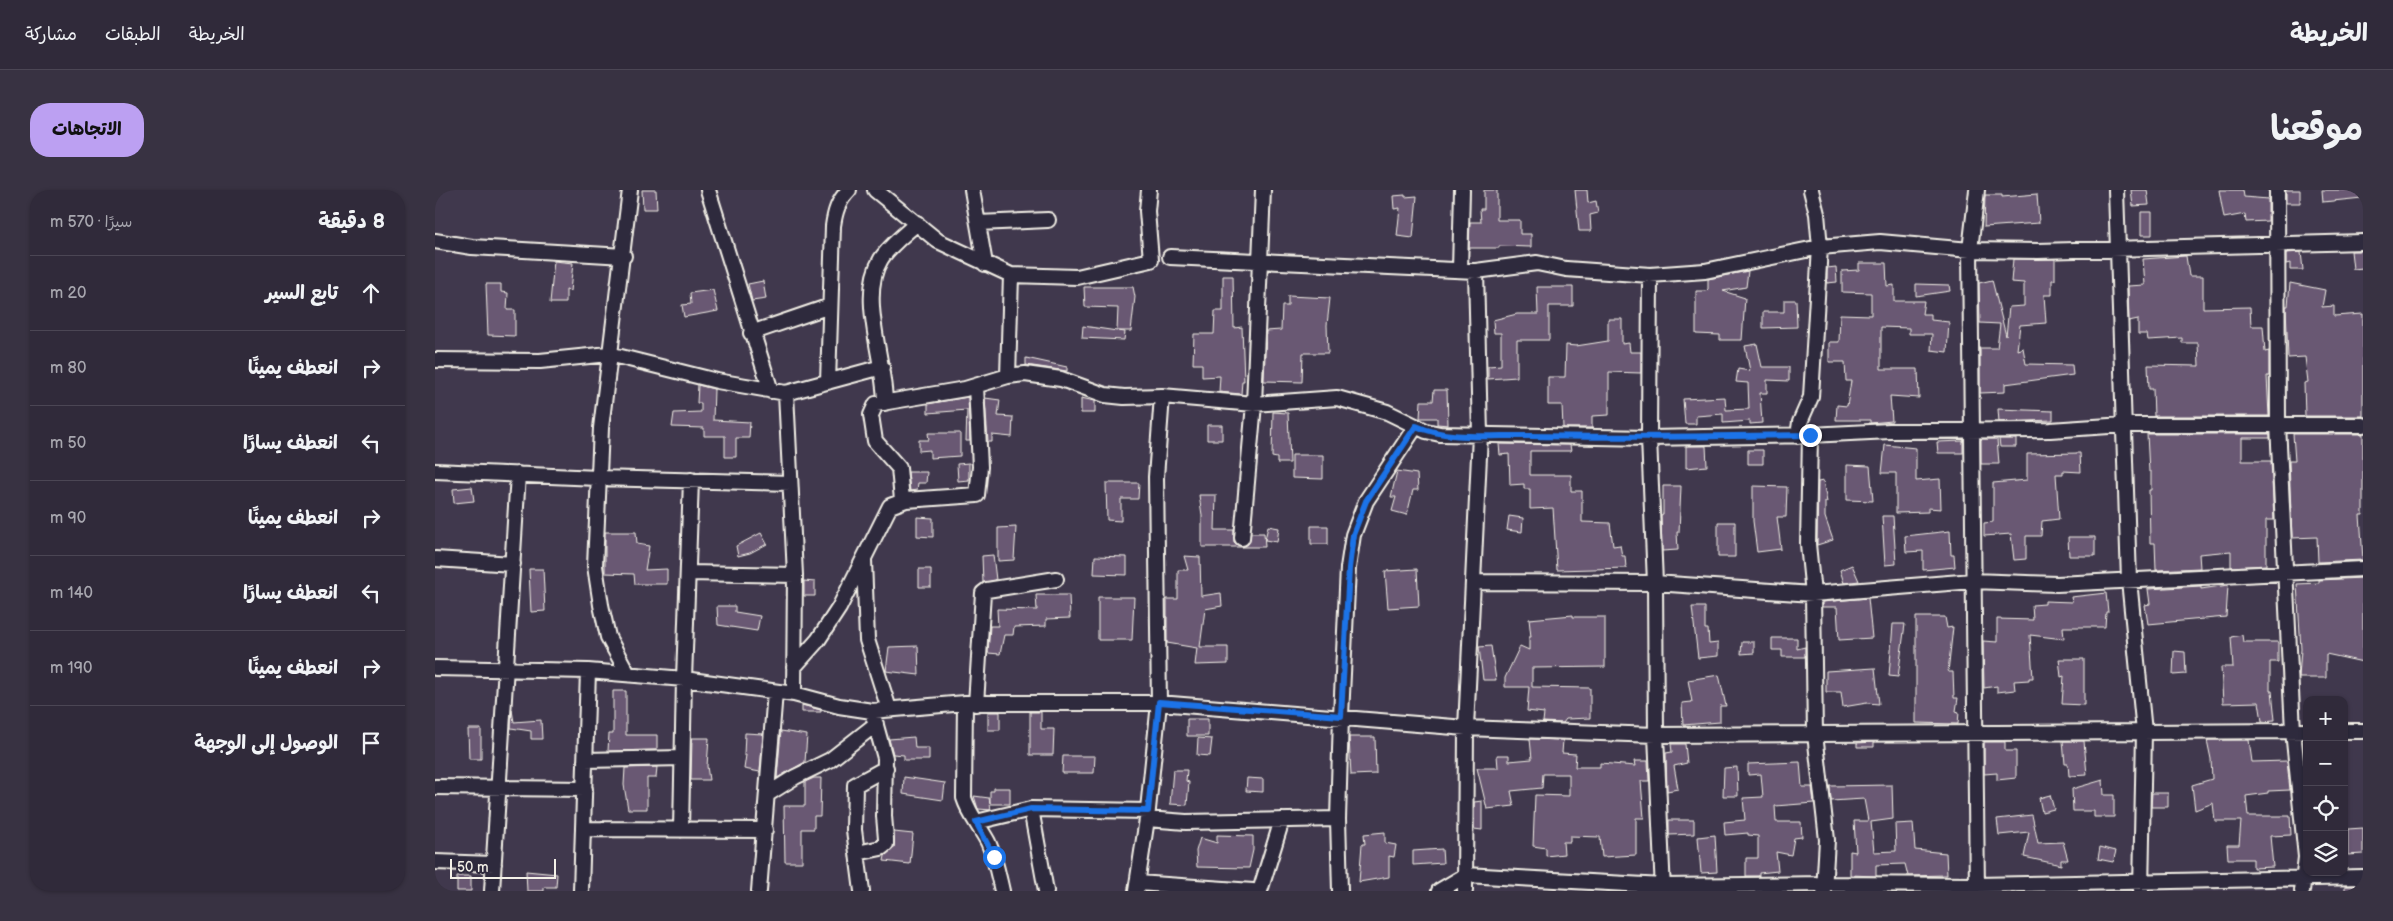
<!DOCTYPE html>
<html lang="ar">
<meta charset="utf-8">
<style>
:root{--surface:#302a3a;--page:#383242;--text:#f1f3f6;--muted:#a8a7af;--line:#4b4654;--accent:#bca0f2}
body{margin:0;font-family:"Balsamiq Sans","Playpen Sans Arabic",sans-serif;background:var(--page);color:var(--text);direction:rtl}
.controls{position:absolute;right:15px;bottom:15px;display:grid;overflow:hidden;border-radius:10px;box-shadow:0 1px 4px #0004}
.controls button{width:45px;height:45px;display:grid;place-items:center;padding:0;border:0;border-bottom:1px solid var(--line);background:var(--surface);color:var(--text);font:25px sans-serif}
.scale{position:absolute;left:15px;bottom:12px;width:106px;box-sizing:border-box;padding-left:5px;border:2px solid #f4f1e8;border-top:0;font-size:14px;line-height:18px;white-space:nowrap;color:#f4f1e8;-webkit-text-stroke:4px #2f2a3d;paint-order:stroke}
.stop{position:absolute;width:15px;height:15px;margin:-11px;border:4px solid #1a73e8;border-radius:50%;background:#fff}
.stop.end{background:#1a73e8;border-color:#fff;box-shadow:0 1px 5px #0008}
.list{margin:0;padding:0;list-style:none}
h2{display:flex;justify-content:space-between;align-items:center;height:65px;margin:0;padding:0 20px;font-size:21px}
h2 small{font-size:16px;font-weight:400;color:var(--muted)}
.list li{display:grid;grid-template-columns:32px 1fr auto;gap:15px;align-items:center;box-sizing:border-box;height:75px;padding:0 20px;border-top:1px solid var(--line)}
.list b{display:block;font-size:19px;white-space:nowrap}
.list em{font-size:16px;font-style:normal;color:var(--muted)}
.icon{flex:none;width:28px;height:28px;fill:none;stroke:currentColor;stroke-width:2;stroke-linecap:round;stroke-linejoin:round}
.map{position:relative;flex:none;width:1928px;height:701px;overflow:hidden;direction:ltr;border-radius:20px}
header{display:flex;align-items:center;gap:30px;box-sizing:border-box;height:70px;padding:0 25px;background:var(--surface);border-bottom:1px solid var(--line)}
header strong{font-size:24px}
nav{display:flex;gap:28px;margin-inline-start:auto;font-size:18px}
.intro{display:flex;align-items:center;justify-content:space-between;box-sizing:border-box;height:120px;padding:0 30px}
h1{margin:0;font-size:35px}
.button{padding:12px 22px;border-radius:20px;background:var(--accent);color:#111;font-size:18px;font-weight:700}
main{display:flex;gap:30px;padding:0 30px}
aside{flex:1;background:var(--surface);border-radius:20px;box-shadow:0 1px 4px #0004}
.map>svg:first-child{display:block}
.building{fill:#695873;stroke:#f4f1e8}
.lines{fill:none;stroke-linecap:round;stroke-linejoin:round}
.street-casing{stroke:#f4f1e8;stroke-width:18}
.street{stroke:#2f2a3d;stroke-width:14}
.route{stroke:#1a73e8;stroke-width:6}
</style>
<header>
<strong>الخريطة</strong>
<nav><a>الخريطة</a><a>الطبقات</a><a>مشاركة</a></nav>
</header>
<div class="intro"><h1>موقعنا</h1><a class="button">الاتجاهات</a></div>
<main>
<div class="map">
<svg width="1928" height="701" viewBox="0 0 1928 701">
<rect width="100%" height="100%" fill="#40384d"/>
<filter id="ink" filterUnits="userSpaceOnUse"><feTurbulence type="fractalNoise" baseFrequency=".02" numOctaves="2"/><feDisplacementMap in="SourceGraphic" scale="10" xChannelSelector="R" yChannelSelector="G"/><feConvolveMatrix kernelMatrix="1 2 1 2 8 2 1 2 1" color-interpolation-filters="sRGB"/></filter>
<g filter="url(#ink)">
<path class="building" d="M207 0H221L222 19H208Z
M1049 0H1062V30H1085V44H1096V57L1064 56V58H1034L1035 32H1046L1045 19H1049Z
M1140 0H1152L1153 13 1161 11 1163 23 1155 25 1156 41H1144Z
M1696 0H1712L1714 15 1698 16Z
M1784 0H1808L1809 7 1833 9V31L1811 32 1810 24 1789 28Z
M1851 0H1865V13H1851Z
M1887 0H1927V8L1888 12Z
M1602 4 1604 33 1549 37 1550 5H1567V7Z
M970 5V7L982 6 978 48 962 46 965 18 959 19 958 6Z
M1706 22H1717V45H1706Z
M1916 61H1928V78L1918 79Z
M1866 62 1868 80H1855V73L1851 74V63Z
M1751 66 1754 86H1768V118L1815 117 1816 136H1828L1830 162 1834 161V186H1832L1834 226H1719L1718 199H1714L1713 175 1764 176 1763 153H1747V148L1713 150 1712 144H1703V129L1694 131 1693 96 1710 95 1708 69Z
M1578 69H1620V90H1617V105H1609L1611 133 1585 135 1582 160 1588 158 1591 174 1637 175 1638 185 1570 194V202L1545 203V158H1562L1565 134 1545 133 1544 93 1557 90 1571 146 1574 117 1589 116V93L1576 92Z
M119 71 138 73 135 101 131 100V113H115Z
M1424 73H1451L1452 96 1459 95V111H1489L1487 124H1496V130L1514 132 1512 162 1496 160 1497 144H1474V138L1446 137V179H1483L1484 208 1455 206 1457 231 1435 233V230H1401L1402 215 1412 216 1416 191H1411L1410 172H1394V152H1404L1405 124 1436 125V103L1407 102V81L1424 80Z
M1401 77 1402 92 1392 93V78Z
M1313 81 1311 97 1288 101 1310 108 1307 150H1285V145L1261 144V101H1271L1273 99V89Z
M788 86H798L799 138 807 137 809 191H807L806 204 784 202 785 186 767 187V174H758L759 144H779L780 121H788Z
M328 91 331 109 317 111 313 94Z
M1855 93 1890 100 1887 117 1899 116V126L1928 124V226H1870L1869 193 1873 192 1870 167 1853 168 1851 116H1853Z
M51 94H66V102L73 103 72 120H80V146L53 145Z
M1481 94 1514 95 1515 101 1481 106Z
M649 97H698L700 107 696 141H683L690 142 689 150 647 148 648 136 682 141 683 118 650 117Z
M1102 97H1138V116H1114V150H1082V187L1053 189V176L1066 175V143H1059L1058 130 1082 124H1103Z
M278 100 283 121 249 127 247 115 256 114 255 103Z
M853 106 895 108 892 135 893 163H868L867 192 829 191 831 141 846 140 847 116H853Z
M1349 110H1361L1362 137 1328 138V122H1349Z
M1173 129H1187V154L1194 153 1195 162H1206V183L1174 182V225L1157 226V238H1128L1127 215H1113V187H1130L1131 155 1141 156 1173 151Z
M1322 154 1327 177H1354V191L1332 190V203H1325L1327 233 1315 234V231L1288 233V224L1261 226V234H1250L1248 209 1290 207 1291 220 1314 219 1313 193 1301 192 1303 179 1315 181 1310 156Z
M591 168 632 177V181L591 175Z
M263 195 279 199 278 230 315 232 314 248H301V267H290V246H269V238L237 237 239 223 266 222V213H262Z
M999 200H1012L1013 235 1002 234V228H985L986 211H998Z
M533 207 535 251H531L532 220 493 223V214Z
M550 208 565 210 563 226 578 227 577 247 557 245V252H553Z
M646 208 660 211V223H646Z
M1563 219 1618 221V230L1564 232Z
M838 222 853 223 855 273H842V268L837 267Z
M772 235H787V250H772Z
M493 243H525V266L495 268V260L484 261V250H494Z
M1712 244H1835V248H1807V271H1836L1839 330H1831V375L1796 377V361L1764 364 1765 378 1721 380 1720 353H1715L1714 300H1716V282H1714Z
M1858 244H1928V325H1925L1928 370 1883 372 1882 347 1857 348 1854 271H1860Z
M1546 249H1562L1564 274H1546Z
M1564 249H1581V257H1565Z
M1528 251V263H1503L1502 252Z
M1064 254 1135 255 1136 261H1095V285H1136V301H1147V332L1175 333 1178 356 1185 355 1187 366H1190L1191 378 1122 380 1118 318 1095 319V299H1089V294L1075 295 1074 264 1065 265Z
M1450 255 1481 258V291L1505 289 1506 319 1493 318V322L1461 323V283H1447Z
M1251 256H1271L1272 276 1251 278Z
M1313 260H1328V274H1313Z
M1645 263 1646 282 1628 281V284H1621L1624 329 1607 331 1606 346H1591V369L1579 370 1576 344 1549 346V333L1558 332V293L1592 290V264Z
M857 265H888V289L857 288Z
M534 273V290L523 291 522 274Z
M1412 275 1435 276 1438 311 1412 310Z
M962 281 982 284 983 300H978L972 325 957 321 961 307H956Z
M473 282H492L491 293H483L482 300 475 301Z
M1388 291 1392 312H1390V327L1398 350 1382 355 1383 292Z
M671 293H704L703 309H686V331L672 330Z
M1228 296H1246L1244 342H1242L1243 360 1227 361 1226 325 1228 324Z
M1318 296 1352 297 1351 327H1342L1346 359 1322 362 1318 331Z
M37 297 39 311 19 313 18 299Z
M764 305H781L780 340H799V352L807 357 814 353 816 343H829L830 357H767V325Z
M1074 326 1088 328 1087 342 1072 340Z
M1447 326H1458L1461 374 1450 375Z
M482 327 498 328V347L482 346Z
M1283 332H1300V367H1283Z
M833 336 844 338 842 352 830 350Z
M876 336H893V354H876Z
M581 337 579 370 563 371V338Z
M1515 341 1516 365H1519L1520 377 1488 380V361L1471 362 1470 346Z
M170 342H201L202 354 214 356 210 380 232 379V394H200L199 384 170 383Z
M326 343 332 354 315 363 303 366 301 356Z
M1633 347H1660V366H1634Z
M558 365 561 390 548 393 547 366Z
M660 366 692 367V385L659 384Z
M749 366 765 367 766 406 786 403 787 416 770 419 765 457H793V474L760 475 762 458 732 453V409H743V380H753Z
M1417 375 1424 391 1409 393 1405 380Z
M94 379H108L110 421 96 422Z
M484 379H496V397H484Z
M982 379 984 416 953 418 950 381Z
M1928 388V472L1891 464V488H1864L1866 459 1862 394 1884 393V390Z
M369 391 380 392V406H369Z
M1793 395 1791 427 1713 434 1710 415 1715 414 1713 399 1766 396V399Z
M1671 403 1673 422H1671L1670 437H1628L1629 449 1595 445 1598 488H1594V490L1579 491 1580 500 1562 502V496L1549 498 1548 451 1562 452V429L1598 430 1597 415 1610 414V411L1637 412 1636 407Z
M601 405H634L635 428 611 429V436L579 437 578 445H569L565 464 553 463 555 436H563L562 419 602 420Z
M663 407H699L697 450H663Z
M1433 408 1437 448 1404 450 1402 417H1387V412Z
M282 416H300V422L325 426 322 441 283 435Z
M1257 417H1270V439H1273L1274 454 1283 453V466L1263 468Z
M1138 425V427H1170V477L1097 478V497L1155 498V528L1131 529 1128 533 1108 532 1109 523 1092 521 1094 497H1070V488L1085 456 1094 460V447H1096L1094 429Z
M1481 427H1510L1512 438 1518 437 1513 482H1518L1519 508H1523L1521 521 1524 522 1523 534 1481 533Z
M1458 434H1470L1463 487 1454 486Z
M1807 445 1808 452H1843V472H1835V501H1837L1840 530 1827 531 1824 512 1788 513 1786 477H1798L1796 447Z
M1337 448H1362V459L1370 457V467H1347V460H1337Z
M1307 452H1319V463L1306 464Z
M483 456 484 485 451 481 454 457Z
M1056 456 1061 490H1048L1044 457Z
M1739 461 1750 462 1751 484 1738 485Z
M1624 469H1649V515L1627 514 1629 486 1626 487Z
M1440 478 1444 514 1432 513 1408 517 1406 502H1391V481Z
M1284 485 1291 516H1285V532L1248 535 1247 513 1257 512 1253 490Z
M178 501H191V545H222V560L173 561 174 544H178Z
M367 515 386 520V522H367Z
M77 520 79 532 106 530 107 549H96V541L76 538Z
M553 522H565V540H553Z
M595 522H606V539H619L618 565H595Z
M752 529H773V546H752Z
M33 539H46V569H34Z
M346 541 372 545 370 572 342 588Z
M310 543 328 544 325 582 309 579 311 565H309Z
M479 547 480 558H494V570H469V565L458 564 454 549Z
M914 547H940L941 584 916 585Z
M257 548H274L272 576 274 590H256Z
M763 548 777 549 775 566 762 565Z
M1095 549 1128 550 1127 563 1141 564 1140 577H1165V573L1200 576 1199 571H1213L1214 591H1206L1209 628H1201V665L1167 667 1165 647 1135 646V652H1128L1129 664 1111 666V658L1098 656 1100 605 1134 606V584H1108L1107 598 1076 601 1079 616 1052 619 1042 578H1063L1062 565H1074V571L1097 569Z
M1772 550H1814L1817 572 1852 571 1855 600 1833 601V603L1811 606 1813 626H1855L1856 645 1835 646 1838 677 1818 678V669H1793L1792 655H1804L1806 631H1780L1778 613 1760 620 1757 595 1777 589 1776 569Z
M1628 551H1649L1652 585 1634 586 1633 574H1630Z
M1439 552V557H1422V553Z
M1549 552H1570V561H1581V588L1562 590V583L1549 584Z
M1236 554H1250L1252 573 1239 576 1243 599 1232 601 1231 563 1237 562Z
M628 566H660L659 583H627Z
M1365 572 1367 597H1377L1379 613 1340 616 1341 632H1366L1367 647 1359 648 1356 665 1341 662 1343 681 1324 683V686H1311V668H1323V646L1313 645V643L1290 645 1289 632 1310 630 1308 608 1328 607 1326 584 1313 585V574Z
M222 577 221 588H212V619H193L189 595 190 578Z
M1302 577 1303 606H1288L1289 578Z
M738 580H752L751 591 754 592 752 615 735 614Z
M469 587 510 593 508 610 468 604Z
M379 588H386L385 626H379V639H367V672H350L349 616H370V592Z
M812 588 828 589V602L811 601Z
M1668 590 1669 605H1679V627H1659V621H1638L1637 599Z
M1457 595 1458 629 1436 632 1439 662 1461 661 1460 634 1478 633 1480 660 1511 663 1512 685 1473 686 1470 674 1441 675V686L1415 685V661L1421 662 1419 631H1433L1429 609 1396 611 1395 596Z
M559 598H575V614H555L556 620 543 619 539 606 554 608 555 613V601H559Z
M1717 603H1733V617H1716Z
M1615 605 1619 619 1607 622 1604 608Z
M1047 611V640L1039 639V612Z
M1597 625 1603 653 1628 652 1633 670H1626V675L1589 667 1594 642 1564 645 1562 629Z
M1234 630H1259V644L1234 645Z
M1928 638V664L1913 665V639Z
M459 642 478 644 475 674 449 671 450 666 459 657Z
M950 642V653L961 655 959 667 954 666V687L924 692 927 654H930L929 644Z
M782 645 818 646V660L814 678 762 677 761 661 765 648 782 653Z
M1280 645 1282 682 1266 683 1263 647Z
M1665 657 1681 661 1678 672 1663 669Z
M1007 659 1008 673 978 675V661Z
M91 681 122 684 121 697H109V701H92Z
M22 686H36V701H22Z
M1910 696H1923L1924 701H1910Z"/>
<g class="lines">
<g class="street-casing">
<path id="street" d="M273 0 336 201
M440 0 503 51 576 85 642 87 716 70 712 21 714 0
M537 0 550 74
M1681 0 1694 390 1709 542 1706 700
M1842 0 1843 234 1858 541 1871 667 1867 701
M543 33 613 30
M0 51 37 57 189 66
M735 67 1041 81 1102 73 1131 79 1215 85 1270 81 1385 57 1445 52 1535 60 1603 61 1928 52
M1025 80 1027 0
M1215 85 1214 248 1220 393 1221 545 1228 701
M316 143 395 116
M0 170 105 171 174 164 282 191 351 203 447 177
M573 186 576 85
M393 192 398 36C400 22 403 11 414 0
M351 203 360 385 359 504
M450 213C450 170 423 106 446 69 455 55 470 44 482 33
M1375 245 1373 354 1378 404 1380 544 1392 650 1389 701
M1363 246 1365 232 1376 207 1385 57 1382 24 1376 0
M0 281 163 288 355 293
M467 310 464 278 440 251 436 225 441 214 530 199 573 186 590 184 626 189 670 205 689 207 727 206 819 214 902 208 952 222 991 241 1005 244 1214 248 1375 245 1455 241 1615 240 1689 235H1928
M807 348 819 214 828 0
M0 369 78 374
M429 370 432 450 454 519
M253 383 360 385
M1038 392 1220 393 1378 404 1538 391 1622 394 1928 379
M359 477 383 450 404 418 455 316 471 310 542 305 545 277 541 196
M0 478 153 481 249 489 359 504 404 516 437 521 530 513H724L1031 538 1221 545 1872 541
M193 484 173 447 166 415 160 376 166 238 195 0
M530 513 529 608C534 624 545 637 553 652 560 667 563 684 567 701
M541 514 548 403 552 400 621 389
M1909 541H1928
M150 570 247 568
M0 597 150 599
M333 604 360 587 395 570 441 534
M596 619 611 701
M712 629 751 632 903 629
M541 632 596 619 713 621
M148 639 330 640
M246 640 249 489 256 290
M422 663 446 658 451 654V649L449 626 450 568 437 521
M0 672 59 674
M703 693 818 701
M57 701 83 284
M146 701 153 481
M324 701 340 502
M427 701 419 640 420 595 451 578
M701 701 712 629 724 513 721 287 727 206
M825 701 847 630
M905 701 903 629 906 526 913 378 918 345 931 311 981 236
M1004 701 1031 685 1228 696 1388 694 1542 695 1928 687
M1030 701 1031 538 1045 245 1041 81
M1542 701 1535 60 1542 0"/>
</g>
<use href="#street" class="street"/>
</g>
</g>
<g class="lines" filter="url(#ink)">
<path class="route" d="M559 667 541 632 596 619 713 621 724 512 906 526 914 378 918 345 931 311 981 236C1014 251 1058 245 1094 246 1188 248 1281 246 1375 245"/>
</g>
</svg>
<div class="controls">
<button>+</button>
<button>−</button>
<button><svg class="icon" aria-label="locate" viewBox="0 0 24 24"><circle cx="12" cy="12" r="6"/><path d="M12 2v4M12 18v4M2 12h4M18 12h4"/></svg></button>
<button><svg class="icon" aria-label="layers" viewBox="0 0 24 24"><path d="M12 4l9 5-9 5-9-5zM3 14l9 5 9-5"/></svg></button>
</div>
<div class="scale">50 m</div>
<div class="stop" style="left:559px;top:667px"></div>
<div class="stop end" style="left:1375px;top:245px"></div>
</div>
<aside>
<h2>8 دقيقة<small>سيرًا · 570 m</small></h2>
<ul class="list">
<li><svg class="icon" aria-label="ahead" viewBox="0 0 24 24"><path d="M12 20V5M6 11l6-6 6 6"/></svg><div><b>تابع السير</b></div><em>20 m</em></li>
<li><svg class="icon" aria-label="right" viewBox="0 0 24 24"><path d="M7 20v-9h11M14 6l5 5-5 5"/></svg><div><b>انعطف يمينًا</b></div><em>80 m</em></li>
<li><svg class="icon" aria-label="left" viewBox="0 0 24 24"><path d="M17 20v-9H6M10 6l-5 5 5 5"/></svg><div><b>انعطف يسارًا</b></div><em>50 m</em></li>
<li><svg class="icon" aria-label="right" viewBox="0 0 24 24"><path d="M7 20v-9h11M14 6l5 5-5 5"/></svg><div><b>انعطف يمينًا</b></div><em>90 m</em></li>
<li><svg class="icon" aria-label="left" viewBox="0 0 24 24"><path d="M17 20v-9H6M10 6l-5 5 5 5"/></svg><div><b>انعطف يسارًا</b></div><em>140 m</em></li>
<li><svg class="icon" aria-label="right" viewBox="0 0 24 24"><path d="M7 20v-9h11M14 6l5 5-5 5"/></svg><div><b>انعطف يمينًا</b></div><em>190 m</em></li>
<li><svg class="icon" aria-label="arrive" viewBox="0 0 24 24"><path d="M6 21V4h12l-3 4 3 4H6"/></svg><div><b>الوصول إلى الوجهة</b></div></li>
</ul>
</aside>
</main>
